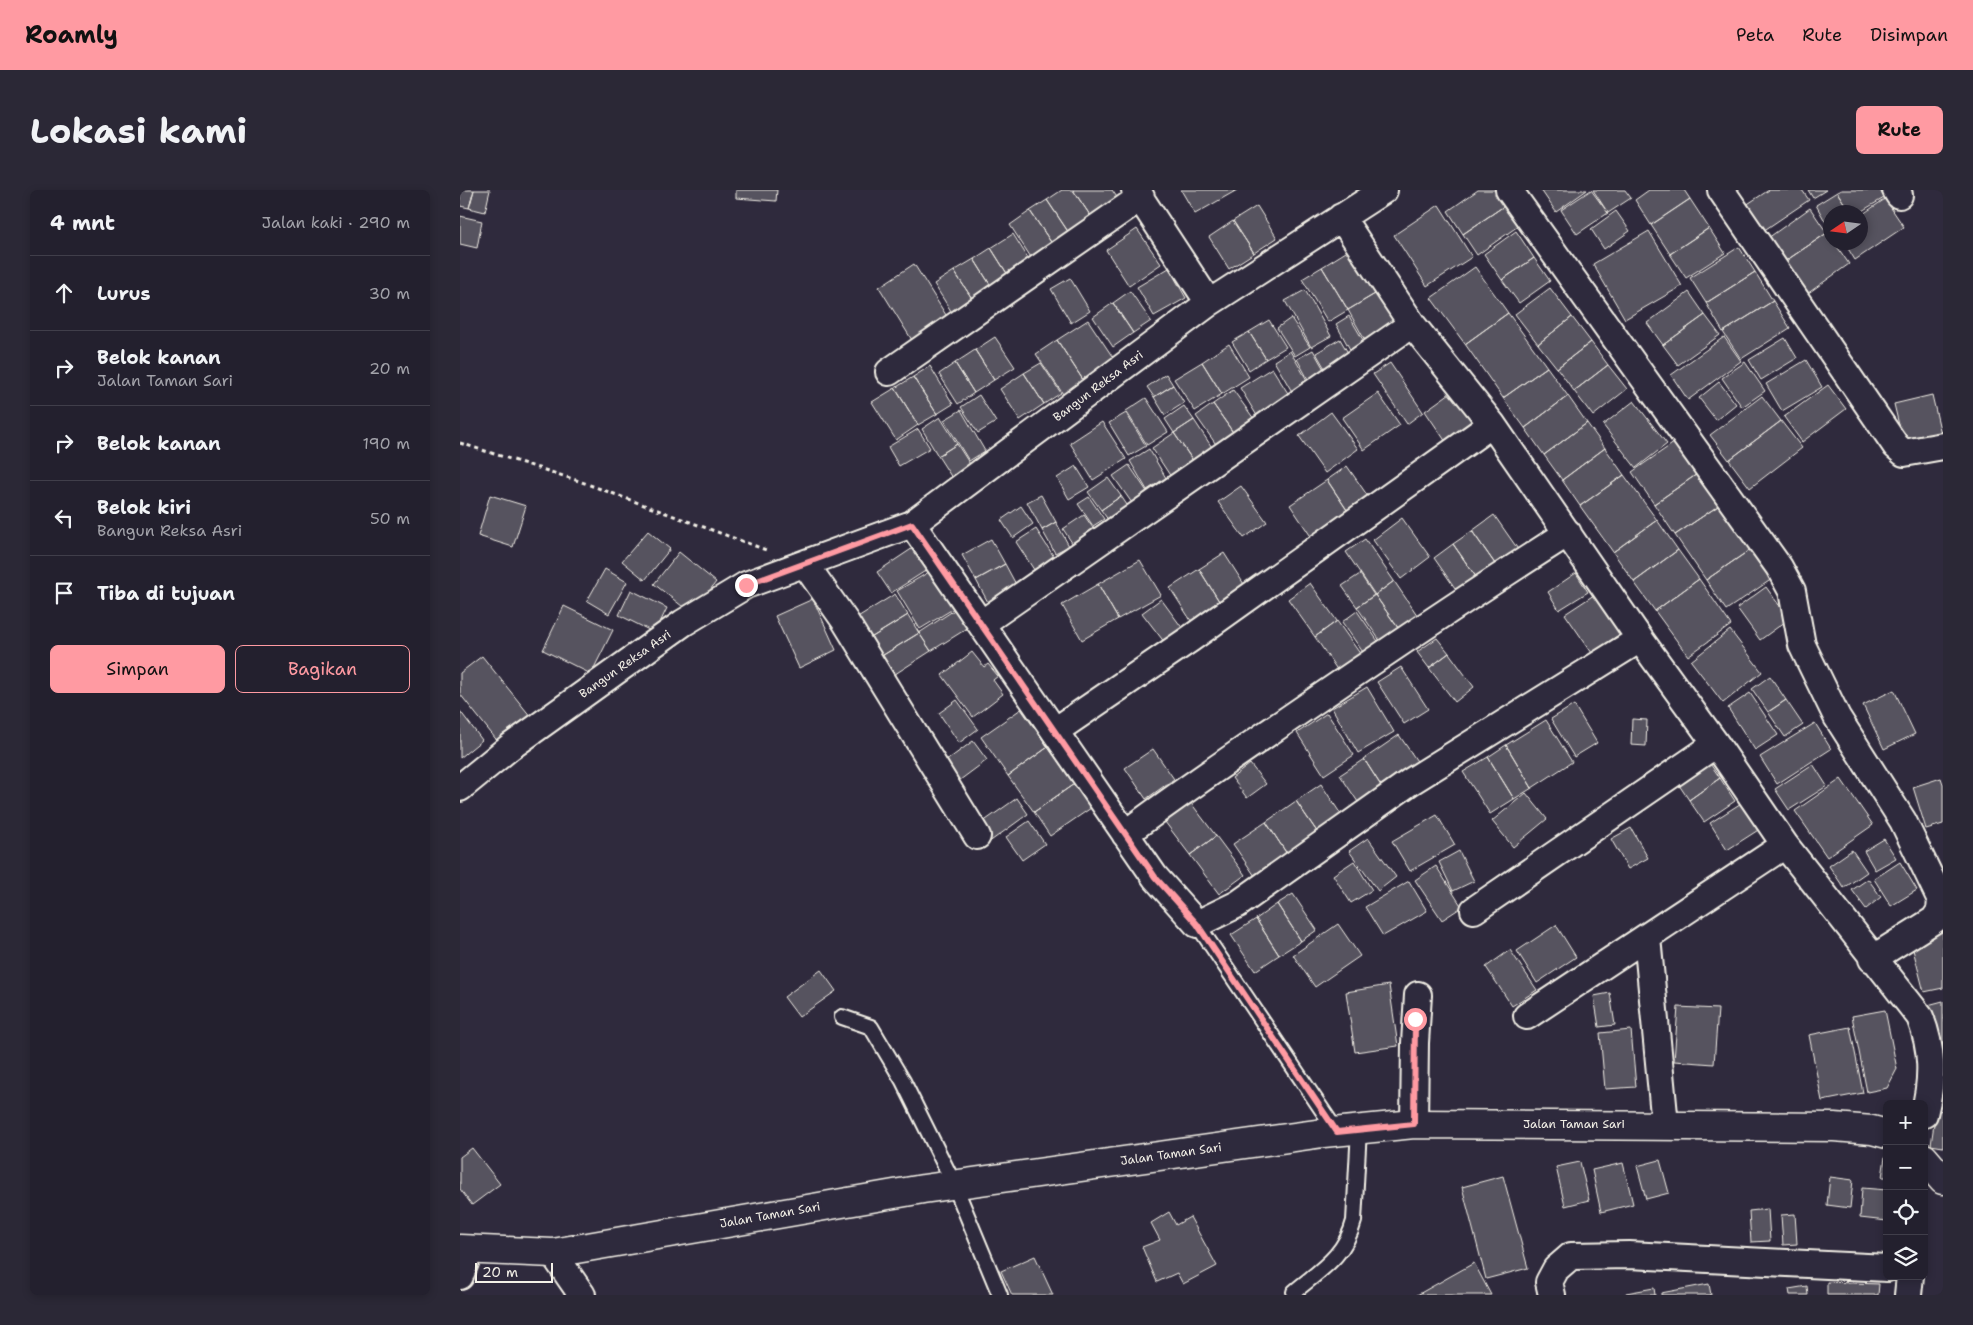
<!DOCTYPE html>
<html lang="id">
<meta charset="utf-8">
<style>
:root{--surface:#23202e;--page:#2b2836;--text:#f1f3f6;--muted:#a3a3aa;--line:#403e4a;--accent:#ff9aa2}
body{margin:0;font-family:"Shantell Sans",sans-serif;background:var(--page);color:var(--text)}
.controls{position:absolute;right:15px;bottom:15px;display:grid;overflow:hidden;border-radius:8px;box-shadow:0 2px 8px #0003}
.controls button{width:45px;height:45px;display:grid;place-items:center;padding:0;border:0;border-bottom:1px solid var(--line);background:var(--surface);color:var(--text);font:25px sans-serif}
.compass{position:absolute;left:1363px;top:15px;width:45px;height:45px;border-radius:50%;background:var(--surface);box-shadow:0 2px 8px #0003;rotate:257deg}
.scale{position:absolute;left:15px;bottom:12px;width:78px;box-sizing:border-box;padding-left:5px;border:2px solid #f4f1e8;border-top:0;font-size:14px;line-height:18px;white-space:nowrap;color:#f4f1e8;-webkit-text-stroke:4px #2f2a3d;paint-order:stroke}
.stop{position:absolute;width:15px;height:15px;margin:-11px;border:4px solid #ff9aa2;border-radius:50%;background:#fff}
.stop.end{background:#ff9aa2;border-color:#fff;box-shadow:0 1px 5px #0008}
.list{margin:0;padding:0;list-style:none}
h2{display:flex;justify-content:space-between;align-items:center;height:65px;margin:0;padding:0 20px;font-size:21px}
h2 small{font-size:16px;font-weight:400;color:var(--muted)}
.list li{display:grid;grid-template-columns:32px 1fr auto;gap:15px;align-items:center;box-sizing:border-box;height:75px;padding:0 20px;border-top:1px solid var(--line)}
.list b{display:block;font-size:19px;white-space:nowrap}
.list p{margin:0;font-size:16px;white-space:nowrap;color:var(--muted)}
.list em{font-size:16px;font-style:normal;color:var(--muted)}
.actions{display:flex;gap:10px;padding:15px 20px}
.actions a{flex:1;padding:11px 0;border:1px solid var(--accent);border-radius:8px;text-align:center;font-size:18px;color:var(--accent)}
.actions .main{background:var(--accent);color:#111}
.icon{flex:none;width:28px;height:28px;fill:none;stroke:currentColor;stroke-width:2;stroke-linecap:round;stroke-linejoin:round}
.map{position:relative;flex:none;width:1483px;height:1105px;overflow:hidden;border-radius:8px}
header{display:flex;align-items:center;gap:30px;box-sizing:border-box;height:70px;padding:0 25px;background:var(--accent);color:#111}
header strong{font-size:24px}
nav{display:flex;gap:28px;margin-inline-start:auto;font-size:18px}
.intro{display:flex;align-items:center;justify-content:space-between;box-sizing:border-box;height:120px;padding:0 30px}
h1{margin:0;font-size:35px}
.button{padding:12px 22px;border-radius:8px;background:var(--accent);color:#111;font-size:18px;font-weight:700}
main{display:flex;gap:30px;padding:0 30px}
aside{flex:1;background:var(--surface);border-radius:8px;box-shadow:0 2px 8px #0003}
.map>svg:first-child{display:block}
.building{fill:#56525f;stroke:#f4f1e8}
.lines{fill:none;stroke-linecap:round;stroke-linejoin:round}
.lane-casing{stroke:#f4f1e8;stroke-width:18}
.street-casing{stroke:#f4f1e8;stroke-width:30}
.secondary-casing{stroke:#f4f1e8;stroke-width:31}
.path{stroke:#f4f1e8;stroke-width:3;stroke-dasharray:4 4;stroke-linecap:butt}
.lane{stroke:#2f2a3d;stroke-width:14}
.street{stroke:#2f2a3d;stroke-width:26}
.secondary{stroke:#2f2a3d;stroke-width:28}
.route{stroke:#ff9aa2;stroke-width:6}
.labels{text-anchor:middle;stroke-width:5;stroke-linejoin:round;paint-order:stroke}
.street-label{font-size:12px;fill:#f4f1e8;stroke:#2f2a3d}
</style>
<header>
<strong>Roamly</strong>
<nav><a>Peta</a><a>Rute</a><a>Disimpan</a></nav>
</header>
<div class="intro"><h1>Lokasi kami</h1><a class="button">Rute</a></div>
<main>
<aside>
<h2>4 mnt<small>Jalan kaki · 290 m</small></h2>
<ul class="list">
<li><svg class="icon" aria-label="ahead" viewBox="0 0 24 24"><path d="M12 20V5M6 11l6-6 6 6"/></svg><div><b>Lurus</b></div><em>30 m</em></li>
<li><svg class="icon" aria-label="right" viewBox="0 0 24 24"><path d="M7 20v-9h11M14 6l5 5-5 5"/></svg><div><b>Belok kanan</b><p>Jalan Taman Sari</p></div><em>20 m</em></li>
<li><svg class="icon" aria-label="right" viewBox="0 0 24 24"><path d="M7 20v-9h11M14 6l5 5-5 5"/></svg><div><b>Belok kanan</b></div><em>190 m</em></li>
<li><svg class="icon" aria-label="left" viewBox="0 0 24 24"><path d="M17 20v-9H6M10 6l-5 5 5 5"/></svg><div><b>Belok kiri</b><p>Bangun Reksa Asri</p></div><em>50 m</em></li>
<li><svg class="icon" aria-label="arrive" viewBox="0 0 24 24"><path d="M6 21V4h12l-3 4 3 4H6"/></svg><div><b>Tiba di tujuan</b></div></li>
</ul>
<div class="actions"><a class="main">Simpan</a><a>Bagikan</a></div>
</aside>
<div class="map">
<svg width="1483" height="1105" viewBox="0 0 1483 1105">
<rect width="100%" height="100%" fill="#2f2a3d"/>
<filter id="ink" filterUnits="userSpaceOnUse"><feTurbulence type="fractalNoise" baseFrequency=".02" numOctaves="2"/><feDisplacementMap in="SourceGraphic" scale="10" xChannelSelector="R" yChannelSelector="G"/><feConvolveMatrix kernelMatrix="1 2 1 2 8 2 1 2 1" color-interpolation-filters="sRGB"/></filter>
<g filter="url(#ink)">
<path class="building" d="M0 0H14L9 18 0 16Z
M14 0H30L25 22 9 18Z
M276 0H317L316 11 276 8Z
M602 0H613L634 31 611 46 587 10Z
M613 0H652L661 13 634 31Z
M721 0H777L735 24Z
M1018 0H1037L1047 14 1003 44 988 21Z
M1081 0H1127L1096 22Z
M1131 0 1148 23 1117 44 1101 20Z
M1133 0H1165L1171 8 1148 23Z
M1189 0H1224L1230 9 1191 35 1175 10Z
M1309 0H1342L1349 10 1300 43 1283 17Z
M1348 0H1366L1353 8Z
M1381 0H1420L1424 8 1400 22H1390L1377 2Z
M1377 2 1390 22H1370V40L1356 15Z
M1230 9 1249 38 1210 64 1191 35Z
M1425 9 1444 37 1395 70 1384 52H1400V26Z
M587 10 611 46 595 58 570 21Z
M1047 14 1061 34 1017 65 1003 44Z
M979 15 1012 67 967 96 934 45Z
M797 16 817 48 794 63 773 31Z
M1350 18 1367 43 1324 72 1308 48Z
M570 21 595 58 574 72 550 35Z
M1156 21 1170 41 1144 59 1131 39Z
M0 26 22 31 17 58 0 54Z
M773 31 794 63 769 79 749 47Z
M1249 38 1265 63 1226 88 1210 64Z
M677 39 701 74 669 96 646 60Z
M1056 41 1074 68 1042 90 1024 64Z
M1189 41 1222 96 1165 129 1133 74Z
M1367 43 1370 48V52H1374L1389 74 1347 104 1324 72Z
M553 44 575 79 553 93 531 58Z
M894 57 920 101 888 120 862 77Z
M1279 57 1295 82 1246 113 1230 88Z
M531 58 553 93 536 104 514 69Z
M1074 68 1090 91 1059 113 1042 90Z
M514 69 536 104 517 116 494 81Z
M454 74 491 133 455 155 419 97Z
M862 77 888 120 868 132 842 89Z
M1015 77 1048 123 1005 154 971 108Z
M709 78 726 108 694 126 677 97Z
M494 81 517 116 496 129 474 94Z
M1295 82 1313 111 1263 142 1246 113Z
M610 88 630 121 611 133 591 99Z
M1090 98 1112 127 1078 154 1055 124Z
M845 100 871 146 851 157 825 111Z
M670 101 691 131 673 143 653 113Z
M920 101 938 132 906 152 888 120Z
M1229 102 1245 125 1203 155 1187 133Z
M1313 111 1330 138 1281 169 1263 142Z
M653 113 673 143 653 157 633 127Z
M1048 123 1087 177 1043 208 1005 154Z
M1245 125 1260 145 1218 175 1203 155Z
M889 126 906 155 892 163 876 134Z
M1112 127 1131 152 1097 178 1078 154Z
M831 128 850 157 835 166 817 138Z
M628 130 656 172 625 193 597 150Z
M809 130 826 157 806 169 789 142Z
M789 142 806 169 789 180 772 152Z
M535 147 555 177 534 190 515 160Z
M1264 147 1281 171 1228 210 1211 185Z
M1325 148 1337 168 1301 190 1289 170Z
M880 149 891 168 867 182 856 163Z
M597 150 625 193 605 207 576 164Z
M1131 152 1148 175 1114 201 1097 178Z
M769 154 789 187 762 204 742 172Z
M515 160 534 190 514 203 495 173Z
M853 160 865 181 849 191 837 169Z
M830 161 850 195 834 205 814 171Z
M1346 170 1362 197 1322 221 1306 194Z
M742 172 762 204 735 221 714 189Z
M1285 172 1305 201 1282 217 1262 188Z
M495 173 514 203 498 214 479 184Z
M581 173 601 203 584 214 564 183Z
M930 173 963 222 947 234 913 184Z
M1148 175 1167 199 1133 226 1114 201Z
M470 176 493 214 477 224 453 187Z
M1087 177 1108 206 1065 238 1043 208Z
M812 178 831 208 799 229 780 198Z
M564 183 584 214 560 230 540 199Z
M706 184 713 195 694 207 687 197Z
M453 187 477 224 458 235 435 198Z
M1259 192 1276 214 1256 230 1239 208Z
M713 195 724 213 705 225 694 207Z
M1368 195 1386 219 1342 252 1324 227Z
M435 198 458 235 436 250 412 212Z
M997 198 1019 229 986 252 965 221Z
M773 200 797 233 777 248 753 214Z
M918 203 940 235 904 260 882 228Z
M519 205 536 232 518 243 501 217Z
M1472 205 1481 244 1443 252 1434 214Z
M1108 206 1127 233 1084 265 1065 238Z
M1302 206 1321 231 1269 270 1250 245Z
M686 208 708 242 687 255 666 221Z
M1174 211 1207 254 1176 278 1143 235Z
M753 214 777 248 760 260 736 226Z
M724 216 734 230 714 243 705 229Z
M501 220 525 261 509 271 484 230Z
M871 222 898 259 865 283 839 246Z
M666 223 686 256 669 266 649 233Z
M480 227 497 254 478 266 462 239Z
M734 230 757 265 738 278 714 243Z
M1321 231 1342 258 1290 298 1269 270Z
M642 232 666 269 633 290 610 253Z
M1127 233 1145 258 1102 290 1084 265Z
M458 239 470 258 439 276 428 257Z
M714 243 738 278 715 293 692 258Z
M1221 248 1243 280 1194 314 1172 282Z
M497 254 513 279 494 291 478 266Z
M1145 258 1164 285 1120 316 1102 290Z
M689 259 706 288 687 300 670 271Z
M669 275 688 303 672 313 653 286Z
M616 276 629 297 609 309 597 288Z
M887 276 914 315 893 329 867 290Z
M1243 280 1264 312 1215 345 1194 314Z
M1164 285 1197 330 1153 362 1120 316Z
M648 288 661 306 641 320 628 302Z
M867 290 893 329 856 354 830 315Z
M781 296 807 332 784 348 758 312Z
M30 305 66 316 53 357 18 346Z
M581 305 596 332 582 340 567 312Z
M661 306 671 321 652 335 641 320Z
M629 307 644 329 633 336 618 314Z
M1264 312 1294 357 1246 390 1215 345Z
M561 316 573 334 553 348 541 330Z
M624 325 640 348 618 362 603 339Z
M1034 325 1062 365 1040 381 1012 341Z
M942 328 970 367 941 389 913 350Z
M1197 330 1218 360 1174 392 1153 362Z
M596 332 609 356 595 363 582 340Z
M576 339 600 376 580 389 556 352Z
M188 341 210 359 185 390 162 371Z
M1012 341 1040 381 1021 394 993 354Z
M531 349 545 374 516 390 502 365Z
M905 349 934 391 915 405 886 362Z
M993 354 1021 394 1002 408 974 368Z
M456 356 470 378 431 403 417 382Z
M1294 357 1315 387 1266 420 1246 390Z
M1218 360 1239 389 1195 421 1174 392Z
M219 362 256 392 232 424 194 394Z
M764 363 789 402 764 419 739 379Z
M680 370 701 405 658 429 638 394Z
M545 374 559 400 530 416 516 390Z
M479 376 501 414 460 439 437 401Z
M145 379 167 392 149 424 127 411Z
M739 379 764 419 735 437 710 398Z
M1116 383 1128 402 1099 420 1088 402Z
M900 384 914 405 897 417 882 396Z
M1239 389 1271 435 1228 466 1195 421Z
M934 391 962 432 943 445 915 405Z
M850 393 877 431 855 447 828 409Z
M638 394 658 429 622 450 602 415Z
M1306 397 1329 429 1300 450 1277 418Z
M171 400 207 418 195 443 159 425Z
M1140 401 1166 440 1132 463 1105 424Z
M435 404 448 425 409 449 396 428Z
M915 405 943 445 925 458 897 417Z
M353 409 376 460 339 478 315 426Z
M701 409 723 439 705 453 682 423Z
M104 416 153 440 131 484 83 460Z
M499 417 511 436 471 461 459 443Z
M897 421 922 457 907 468 882 432Z
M448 425 459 443 420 467 409 449Z
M877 431 901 465 878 481 855 447Z
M1270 440 1302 482 1263 513 1231 471Z
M459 443 471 461 432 486 420 467Z
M977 448 989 463 969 478 957 462Z
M512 462 524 477 528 474 538 486 533 490 543 504 513 527 482 485Z
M989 463 1014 497 995 512 969 478Z
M22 466 71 527 39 553 0 504V483Z
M941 477 968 519 944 534 917 492Z
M1310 486 1326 510 1308 522 1292 499Z
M907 497 934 542 898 563 872 518Z
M1434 500 1455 544 1424 559 1403 515Z
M1290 503 1318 545 1295 560 1268 518Z
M497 510 518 539 499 553 479 523Z
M1326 510 1343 535 1325 547 1308 522Z
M1114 515 1137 553 1114 567 1091 529Z
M561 519 588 557 548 586 521 547Z
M0 521 22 550 0 568Z
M867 523 894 565 864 585 837 543Z
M1172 529 1187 530 1186 556 1171 555Z
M1086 530 1112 572 1072 598 1046 555Z
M1355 533 1371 559 1317 594 1300 567Z
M939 545 961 577 925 602 904 569Z
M513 551 527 570 496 593 482 574Z
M1046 555 1072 598 1054 609 1028 567Z
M588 557 614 594 574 622 548 586Z
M693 559 714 589 686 609 665 578Z
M1028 567 1054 609 1030 624 1003 582Z
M1246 568 1260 588 1229 610 1215 589Z
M904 569 925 602 902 618 880 585Z
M790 574 806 594 787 608 772 588Z
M1353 574 1367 596 1329 620 1315 599Z
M1260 588 1275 611 1244 632 1229 610Z
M1481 588 1483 594V634L1466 639 1453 597Z
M1381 589 1413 635 1367 667 1335 621Z
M614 594 631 618 590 646 574 622Z
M861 594 886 632 862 649 836 611Z
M1066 603 1087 629 1053 657 1032 631Z
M557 608 568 624 528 653 516 637Z
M1286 610 1303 637 1267 660 1250 633Z
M836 611 862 649 831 670 806 632Z
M731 613 756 646 730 665 705 632Z
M977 625 995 655 950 681 932 651Z
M569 631 585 654 562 670 546 647Z
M806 632 831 670 799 692 773 654Z
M1171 638 1188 668 1168 679 1151 649Z
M756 646 785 685 759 704 730 665Z
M908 648 936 687 918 701 889 661Z
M1424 649 1436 668 1415 680 1404 661Z
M1392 660 1407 682 1384 698 1369 676Z
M999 661 1014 691 993 701 979 672Z
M894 671 912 700 891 713 873 685Z
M1440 672 1457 700 1431 716 1414 689Z
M976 676 1002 717 982 730 955 690Z
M1408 689 1421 707 1406 719 1392 700Z
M949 691 967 721 923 746 905 717Z
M833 704 857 740 841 751 817 714Z
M817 714 841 751 819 765 796 729Z
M796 729 819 765 795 781 771 745Z
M878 734 900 766 855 797 833 765Z
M1096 735 1116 767 1077 793 1057 761Z
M1483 741V798L1464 802 1450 748Z
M1050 760 1077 800 1052 816 1026 777Z
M361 780 376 801 339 827 324 807Z
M929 795 938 856 895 862 886 802Z
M1150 803 1155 835 1139 837 1134 806Z
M1483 811V862L1478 863 1464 816Z
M1218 817 1258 819 1254 874 1214 871Z
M1425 820 1437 879 1427 898 1407 902 1392 826Z
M1390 837 1403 903 1362 911 1349 845Z
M1171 840 1176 897 1145 899 1140 843Z
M1476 920 1483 921V957L1471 955Z
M12 958 40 994 12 1015 0 999V967Z
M1425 967H1427V987H1422Z
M1200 970 1209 1003 1186 1009 1177 976Z
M1120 972 1129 1010 1105 1016 1096 977Z
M1163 973 1173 1014 1141 1022 1132 980Z
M1043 986 1068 1078 1026 1089 1002 997Z
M1370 987 1393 990 1390 1018 1367 1015Z
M1402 998 1427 1000V1031L1400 1028Z
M1308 1019 1310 1051 1291 1052 1289 1021Z
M709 1022 716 1035 730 1027 757 1076 723 1094 717 1083 697 1092 682 1057 700 1050 691 1033Z
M1335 1024 1337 1054 1323 1055 1321 1025Z
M575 1066 593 1105H552L541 1081Z
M1014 1073 1031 1105H957Z
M1367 1092 1419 1094 1418 1105H1367Z
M1249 1094 1251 1105H1201V1103Z
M1347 1096 1348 1105H1330L1329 1099Z
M1194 1098 1195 1105H1166V1103Z"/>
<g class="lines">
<g class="lane-casing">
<path id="lane" d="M737 734 877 942
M382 827 411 837 443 891 494 994 540 1105
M834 1102C860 1080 885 1066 894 1031L899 939"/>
</g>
<g class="street-casing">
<path id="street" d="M675 0 749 113
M1049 0 1319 377 1332 401 1342 455 1377 527 1443 631 1481 710 1480 721 1474 730 1412 769
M1261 0 1436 256 1444 263 1483 256
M1436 0 1439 5
M881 27 952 134 1032 234 1180 449 1256 554 1325 655 1460 827C1473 860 1473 889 1464 924
M429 182 681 7
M452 334 695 687 737 734 778 714 950 592 1180 449
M345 374 385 431 517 646
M521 434 952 134
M595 541 730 449 1032 234
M0 598 50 557 223 433 286 395 452 334 749 113 924 0
M665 644C718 604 773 567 827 530 920 466 1013 403 1108 343
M1014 720 1256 554
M1187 747 1205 935
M1067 826 1325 655
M954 934 955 853 958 805
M93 1063 122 1105
M0 1086 10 1059
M1092 1105 1089 1092 1096 1079 1111 1066 1169 1065 1427 1078
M1448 1105 1450 1086"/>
</g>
<g class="secondary-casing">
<path id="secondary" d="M1464 968 1483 990
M0 1059 93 1063 463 999 863 943 954 934 1374 937 1412 940 1427 944"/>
</g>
<path class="path" d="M0 253 119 291 306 360"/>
<use href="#lane" class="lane"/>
<use href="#street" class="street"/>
<use href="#secondary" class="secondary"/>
</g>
</g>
<g class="lines" filter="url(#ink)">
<path class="route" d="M286 395 452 334 695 687 737 734 877 942 954 934 955 829"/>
</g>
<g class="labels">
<g class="street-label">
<text transform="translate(638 196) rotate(-37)" y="4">Bangun Reksa Asri</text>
<text transform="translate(165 474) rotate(-35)" y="4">Bangun Reksa Asri</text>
<text x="1114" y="938">Jalan Taman Sari</text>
<text transform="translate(711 964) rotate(-8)" y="4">Jalan Taman Sari</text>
<text transform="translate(310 1025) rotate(-10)" y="4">Jalan Taman Sari</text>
</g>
</g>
</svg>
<div class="controls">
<button>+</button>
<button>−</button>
<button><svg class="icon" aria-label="locate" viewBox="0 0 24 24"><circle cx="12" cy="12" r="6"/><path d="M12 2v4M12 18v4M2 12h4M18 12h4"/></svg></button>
<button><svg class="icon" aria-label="layers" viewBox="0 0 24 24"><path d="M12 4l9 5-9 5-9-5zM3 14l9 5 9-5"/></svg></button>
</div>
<svg class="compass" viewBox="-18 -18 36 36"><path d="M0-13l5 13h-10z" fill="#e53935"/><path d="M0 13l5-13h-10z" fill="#a3a3aa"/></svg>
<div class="scale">20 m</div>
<div class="stop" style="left:955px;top:829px"></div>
<div class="stop end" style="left:286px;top:395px"></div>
</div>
</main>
